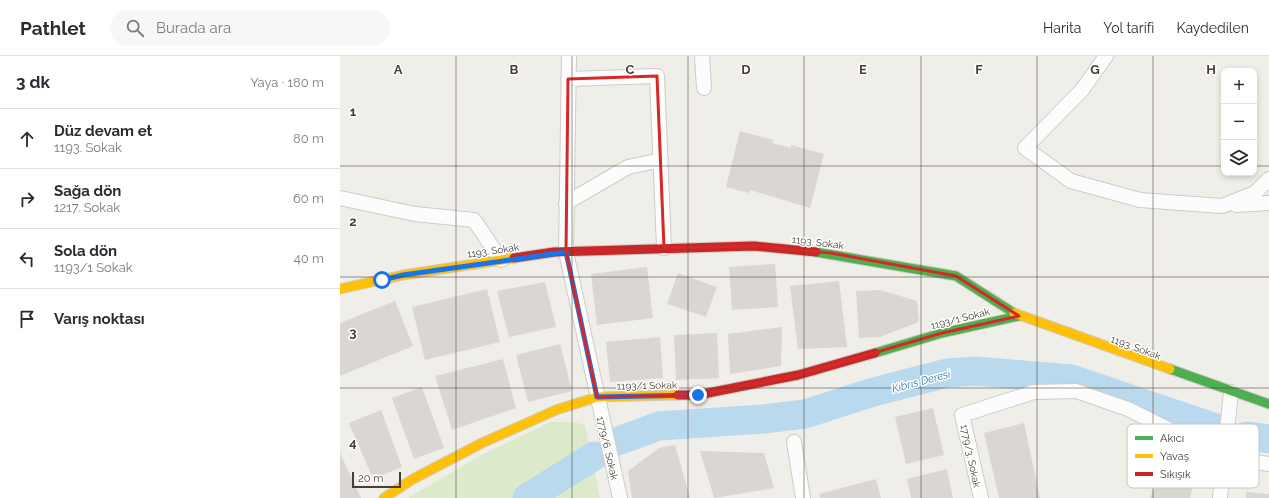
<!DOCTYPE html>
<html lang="tr">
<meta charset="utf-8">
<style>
:root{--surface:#fff;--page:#f7f7f7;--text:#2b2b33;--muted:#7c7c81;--line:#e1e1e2}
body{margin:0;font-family:Raleway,sans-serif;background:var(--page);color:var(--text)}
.controls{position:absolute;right:12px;top:12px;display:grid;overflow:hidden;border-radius:8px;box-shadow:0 2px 6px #0003}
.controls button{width:36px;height:36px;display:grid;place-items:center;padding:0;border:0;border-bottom:1px solid var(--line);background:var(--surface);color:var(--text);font:20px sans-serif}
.scale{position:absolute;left:12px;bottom:10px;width:49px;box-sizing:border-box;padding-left:4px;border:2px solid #463f35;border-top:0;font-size:11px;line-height:14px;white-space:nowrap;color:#463f35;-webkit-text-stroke:3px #fff;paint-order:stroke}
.stop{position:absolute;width:12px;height:12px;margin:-9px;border:3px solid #1a73e8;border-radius:50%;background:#fff}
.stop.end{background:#1a73e8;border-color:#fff;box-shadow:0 1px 4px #0008}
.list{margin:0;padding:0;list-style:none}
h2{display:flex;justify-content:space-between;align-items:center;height:52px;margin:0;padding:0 16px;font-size:17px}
h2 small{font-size:13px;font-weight:400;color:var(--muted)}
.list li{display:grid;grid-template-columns:26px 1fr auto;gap:12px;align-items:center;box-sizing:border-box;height:60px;padding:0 16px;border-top:1px solid var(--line)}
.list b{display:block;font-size:15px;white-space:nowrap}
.list p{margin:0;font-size:13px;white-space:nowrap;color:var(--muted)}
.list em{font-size:13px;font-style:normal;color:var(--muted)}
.icon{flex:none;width:22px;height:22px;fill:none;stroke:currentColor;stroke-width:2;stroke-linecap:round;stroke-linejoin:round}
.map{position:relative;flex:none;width:929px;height:442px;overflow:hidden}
header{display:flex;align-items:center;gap:24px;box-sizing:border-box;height:56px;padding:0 20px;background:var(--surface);border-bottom:1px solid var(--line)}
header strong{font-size:19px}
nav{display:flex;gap:22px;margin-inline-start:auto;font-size:14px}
.search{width:280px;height:36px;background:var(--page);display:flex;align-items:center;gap:10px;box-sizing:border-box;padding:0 14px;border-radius:22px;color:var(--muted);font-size:15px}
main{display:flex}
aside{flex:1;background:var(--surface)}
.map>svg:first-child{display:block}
.green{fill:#ddeac9}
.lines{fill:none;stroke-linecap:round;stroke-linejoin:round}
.river{stroke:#b9d9ee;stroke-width:29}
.building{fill:#dad7d2}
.street-casing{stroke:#ceccc7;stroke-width:16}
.fast-casing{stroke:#cfcbc0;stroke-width:11}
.slow-casing{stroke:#cfcbc0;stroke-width:11}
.jam-casing{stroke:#cfcbc0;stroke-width:11}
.street{stroke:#fdfcfc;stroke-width:14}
.fast{stroke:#4caf50;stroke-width:9}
.slow{stroke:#ffc107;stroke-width:9}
.jam{stroke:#c62828;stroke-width:9}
.route{stroke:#1a73e8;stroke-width:5}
.marked{fill:none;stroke:#d62828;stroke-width:3;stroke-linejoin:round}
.grid{fill:none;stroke:#463f35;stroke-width:1;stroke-opacity:0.55}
.labels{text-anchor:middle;stroke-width:3;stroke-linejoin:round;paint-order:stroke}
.street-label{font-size:10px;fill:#463f35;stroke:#fff}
.water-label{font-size:11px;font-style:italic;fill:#2f7ab2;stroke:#fff}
.key{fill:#fff;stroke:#c8c5c2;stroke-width:1}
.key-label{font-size:11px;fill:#463f35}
.grid-label{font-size:13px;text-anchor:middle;font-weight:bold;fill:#463f35;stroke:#fff;stroke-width:3;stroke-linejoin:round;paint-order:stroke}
</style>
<header>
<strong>Pathlet</strong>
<div class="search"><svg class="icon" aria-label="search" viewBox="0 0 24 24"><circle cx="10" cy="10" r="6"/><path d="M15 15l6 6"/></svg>Burada ara</div>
<nav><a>Harita</a><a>Yol tarifi</a><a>Kaydedilen</a></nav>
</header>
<main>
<aside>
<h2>3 dk<small>Yaya · 180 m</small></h2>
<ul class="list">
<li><svg class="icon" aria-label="ahead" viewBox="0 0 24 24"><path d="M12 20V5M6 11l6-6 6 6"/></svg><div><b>Düz devam et</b><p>1193. Sokak</p></div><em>80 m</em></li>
<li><svg class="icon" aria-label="right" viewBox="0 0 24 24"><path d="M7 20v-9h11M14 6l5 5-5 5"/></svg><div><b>Sağa dön</b><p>1217. Sokak</p></div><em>60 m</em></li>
<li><svg class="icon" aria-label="left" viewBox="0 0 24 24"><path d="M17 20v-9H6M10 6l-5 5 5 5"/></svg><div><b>Sola dön</b><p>1193/1 Sokak</p></div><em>40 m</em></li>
<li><svg class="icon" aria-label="arrive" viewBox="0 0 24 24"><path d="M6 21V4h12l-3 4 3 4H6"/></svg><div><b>Varış noktası</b></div></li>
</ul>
</aside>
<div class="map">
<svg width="929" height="442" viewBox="0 0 929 442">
<rect width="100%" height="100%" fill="#f0eee9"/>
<path class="green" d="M211 366H233L245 369 260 442H68L141 399Z"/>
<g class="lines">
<path class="river" d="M907 380 929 383
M278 385 319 370 423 363 465 358 530 337 607 317 635 315 731 323 882 374
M187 442 254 400"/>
</g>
<path class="building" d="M400 75 433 84 432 87 451 92V89L484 98 470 152 410 134 409 137 386 131Z
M435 208 438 251 392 254 389 211Z
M307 211 313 262 257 269 251 218Z
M338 217 377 231 366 261 327 248Z
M499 225 507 291 458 293 450 230Z
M205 226 216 271 169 281 157 235Z
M147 233 160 286 85 304 72 251Z
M540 234 577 245 579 266 540 281 519 282 516 235Z
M55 245 73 290 0 320V267Z
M442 271 441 310 390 318 388 278Z
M377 277 379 322 336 324 334 279Z
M320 281 323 322 270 326 266 286Z
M220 288 232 335 188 346 176 299Z
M163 303 176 352 112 374 95 320Z
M82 331 104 392 74 403 52 342Z
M593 352 604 399 566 408 555 361Z
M41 354 62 411 33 423 9 367Z
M684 367 700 442H659L644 377Z
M335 389 350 442H292L288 415 319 392Z
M360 395 424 397 434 432 374 442Z
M0 397 21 442H0Z
M825 404 856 417 850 442H810Z
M607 413 613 442H571L567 423Z
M536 423 541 442H480L479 438Z
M906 436 929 438V442H906Z"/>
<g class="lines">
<g class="street-casing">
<path id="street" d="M229 0 226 196 280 442
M362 0 364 32
M766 0 742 34 685 92 731 125 800 144 882 150 915 137 929 123
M228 23 317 20 324 192
M0 142 75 158 134 164 161 204
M226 147 288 111 321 104
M896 149 929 147
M454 386 463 442
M641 442 622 359 694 336 736 335 788 353 884 401 929 408
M880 442 891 336"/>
</g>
<g class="fast-casing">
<path id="fast" d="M476 196 616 220 674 257
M535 297 602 277 679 260
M830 313 929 348"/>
</g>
<g class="slow-casing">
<path id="slow" d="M0 233 63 219 174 202
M674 257 830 313
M44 442 73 423 142 387 216 354 257 341 338 339"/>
</g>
<g class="jam-casing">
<path id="jam" d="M174 202 214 196 414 190 476 196
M338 339H358L458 319 535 297"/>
</g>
<use href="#street" class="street"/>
<use href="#fast" class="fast"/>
<use href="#slow" class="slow"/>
<use href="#jam" class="jam"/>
</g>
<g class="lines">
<path class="route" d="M42 224 63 219 226 196 257 341 358 339"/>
</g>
<path class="marked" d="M317 20 324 192 414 190 491 197 616 220 679 260 602 277 458 319 358 339 257 341 226 196 228 23Z"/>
<path class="grid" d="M116 0V442M232 0V442M348 0V442M464 0V442M581 0V442M697 0V442M813 0V442M0 110H884M914 110H929M0 221H929M0 332H929"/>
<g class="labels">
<g class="street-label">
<text transform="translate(478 186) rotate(7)" y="4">1193. Sokak</text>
<text transform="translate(153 194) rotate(-8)" y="4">1193. Sokak</text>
<text transform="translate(620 262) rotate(-14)" y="4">1193/1 Sokak</text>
<text transform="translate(796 291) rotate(20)" y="4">1193. Sokak</text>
<text transform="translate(307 329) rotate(-1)" y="4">1193/1 Sokak</text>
<text transform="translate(268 392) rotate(77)" y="4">1779/6. Sokak</text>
<text transform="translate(631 400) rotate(78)" y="4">1779/3. Sokak</text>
</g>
<g class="water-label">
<text transform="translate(581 325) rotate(-15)" y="4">Kıbrıs Deresi</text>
</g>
</g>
<rect x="787" y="368" width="132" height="64" rx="6" class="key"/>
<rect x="795" y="380" width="18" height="4" fill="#4caf50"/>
<rect x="795" y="398" width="18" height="4" fill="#ffc107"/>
<rect x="795" y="416" width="18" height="4" fill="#c62828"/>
<g class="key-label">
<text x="820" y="386">Akıcı</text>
<text x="820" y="404">Yavaş</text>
<text x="820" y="422">Sıkışık</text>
</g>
<g class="grid-label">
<text x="58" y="18">A</text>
<text x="174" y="18">B</text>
<text x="290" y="18">C</text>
<text x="406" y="18">D</text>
<text x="523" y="18">E</text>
<text x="639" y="18">F</text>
<text x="755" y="18">G</text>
<text x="871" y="18">H</text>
<text x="13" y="60">1</text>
<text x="13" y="170">2</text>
<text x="13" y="281">3</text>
<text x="13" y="391">4</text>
</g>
</svg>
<div class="controls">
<button>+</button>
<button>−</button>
<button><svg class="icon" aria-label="layers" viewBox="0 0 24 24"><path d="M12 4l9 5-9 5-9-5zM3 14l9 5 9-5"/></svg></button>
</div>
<div class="scale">20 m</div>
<div class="stop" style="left:42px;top:224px"></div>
<div class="stop end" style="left:358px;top:339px"></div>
</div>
</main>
